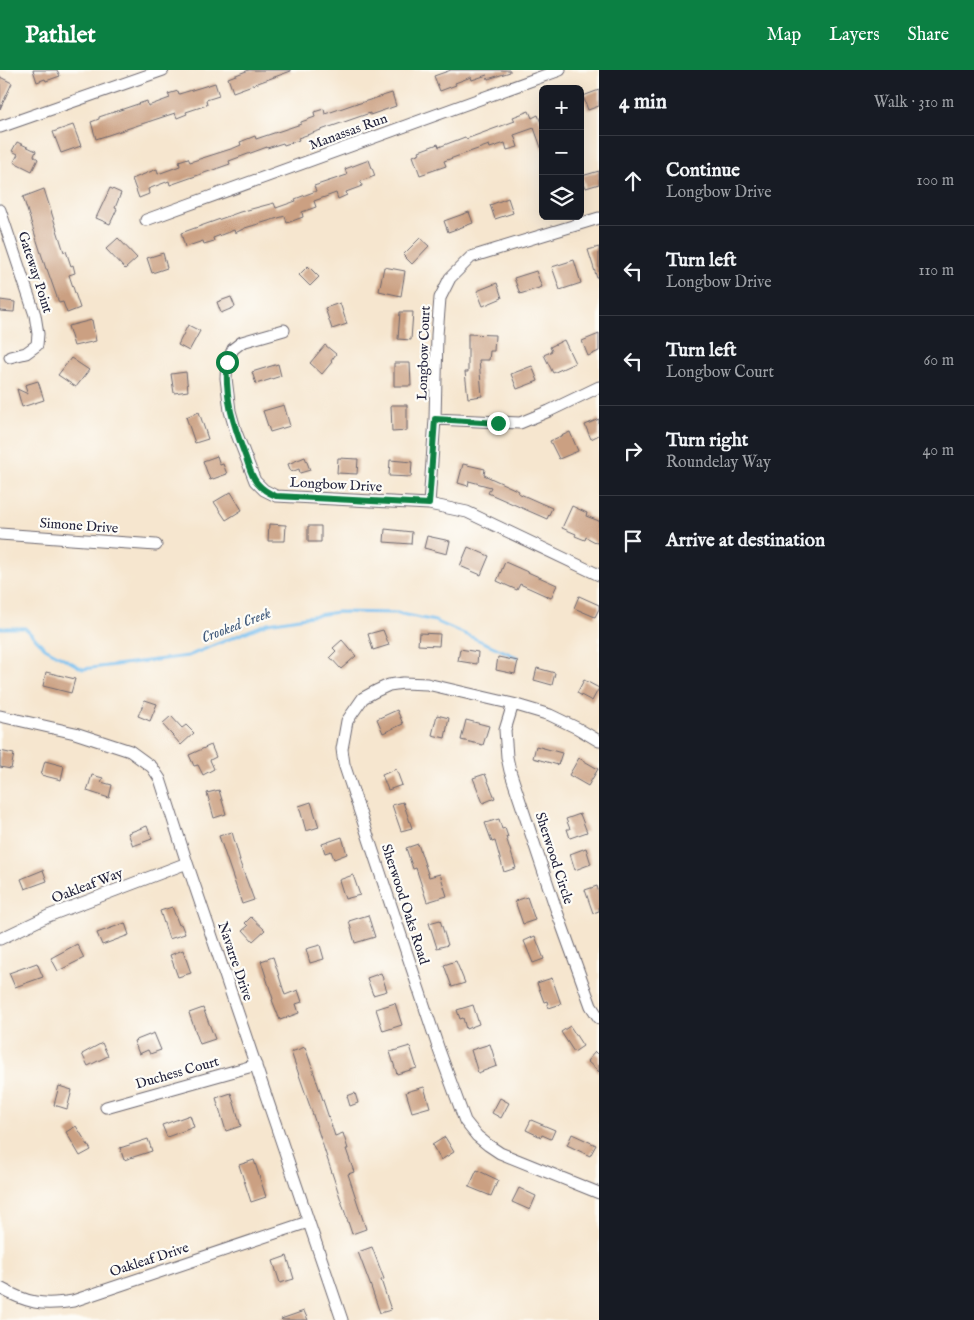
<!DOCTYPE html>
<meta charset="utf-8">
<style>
:root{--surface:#171b24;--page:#20242c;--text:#f1f3f6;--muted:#9ea1a6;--line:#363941;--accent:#0b8043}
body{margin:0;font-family:"IM FELL English",serif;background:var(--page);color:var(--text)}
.controls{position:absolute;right:15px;top:15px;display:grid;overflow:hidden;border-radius:8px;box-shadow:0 5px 20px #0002}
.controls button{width:45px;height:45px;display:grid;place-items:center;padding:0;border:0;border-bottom:1px solid var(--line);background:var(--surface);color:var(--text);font:25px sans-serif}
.stop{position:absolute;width:15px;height:15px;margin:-11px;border:4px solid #0b8043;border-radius:50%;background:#fff}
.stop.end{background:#0b8043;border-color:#fff;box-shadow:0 1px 5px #0008}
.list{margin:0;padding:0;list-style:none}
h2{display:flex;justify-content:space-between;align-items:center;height:65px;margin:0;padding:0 20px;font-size:21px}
h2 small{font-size:16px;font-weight:400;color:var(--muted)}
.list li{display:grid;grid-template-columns:32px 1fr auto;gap:15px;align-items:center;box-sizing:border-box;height:90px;padding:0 20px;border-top:1px solid var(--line)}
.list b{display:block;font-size:19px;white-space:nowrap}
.list p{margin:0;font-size:16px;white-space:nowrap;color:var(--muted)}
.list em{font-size:16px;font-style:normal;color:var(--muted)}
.icon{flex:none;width:28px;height:28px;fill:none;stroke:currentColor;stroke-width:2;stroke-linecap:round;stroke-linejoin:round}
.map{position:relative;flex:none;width:599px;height:1250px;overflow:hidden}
header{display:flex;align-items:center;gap:30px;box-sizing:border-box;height:70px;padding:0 25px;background:var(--accent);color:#fff}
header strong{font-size:24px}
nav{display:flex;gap:28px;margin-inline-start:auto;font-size:18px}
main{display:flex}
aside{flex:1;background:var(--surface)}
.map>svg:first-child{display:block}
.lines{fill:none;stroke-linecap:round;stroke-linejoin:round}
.stream{stroke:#79c0f0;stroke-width:3}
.building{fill:#cba082}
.street-casing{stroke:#6c676f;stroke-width:13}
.street{stroke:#fff;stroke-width:11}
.route{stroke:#0b8043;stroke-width:6}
.labels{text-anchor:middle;stroke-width:4.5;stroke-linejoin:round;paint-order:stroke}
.street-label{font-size:14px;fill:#22223b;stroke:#fdfcf7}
.water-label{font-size:15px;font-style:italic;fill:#40597a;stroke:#fdfcf7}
</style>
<header>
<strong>Pathlet</strong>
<nav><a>Map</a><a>Layers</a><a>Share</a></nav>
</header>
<main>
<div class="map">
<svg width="599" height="1250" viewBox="0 0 599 1250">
<rect width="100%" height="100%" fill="#fdfcf7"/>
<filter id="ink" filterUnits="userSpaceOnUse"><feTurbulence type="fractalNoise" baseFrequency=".02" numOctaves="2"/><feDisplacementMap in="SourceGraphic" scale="10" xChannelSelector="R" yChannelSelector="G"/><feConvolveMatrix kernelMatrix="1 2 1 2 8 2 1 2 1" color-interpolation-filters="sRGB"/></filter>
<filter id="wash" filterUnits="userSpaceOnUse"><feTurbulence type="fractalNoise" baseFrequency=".0096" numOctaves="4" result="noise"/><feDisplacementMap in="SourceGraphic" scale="20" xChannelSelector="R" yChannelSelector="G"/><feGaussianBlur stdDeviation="1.12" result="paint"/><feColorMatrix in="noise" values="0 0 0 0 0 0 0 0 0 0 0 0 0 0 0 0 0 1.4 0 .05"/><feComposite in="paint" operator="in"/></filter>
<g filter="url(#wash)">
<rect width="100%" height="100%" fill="#f6e6cf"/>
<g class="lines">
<path class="stream" d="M0 558H25L45 578 83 599 188 586 268 553 337 542 397 543 435 551 517 587"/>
</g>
<g id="blocks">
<path class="building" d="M33 0H57L60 6 46 11 45 9 37 12Z
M249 0H291V1L233 22 228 8Z
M451 0H510V2L488 9 487 5 472 10 471 7 455 13 456 15 440 21 434 6Z
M0 7 12 13 0 39Z
M215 13 219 26 206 30 207 35 186 42 187 44 177 48 175 43 96 69 91 52 99 49V47L147 31 148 36 170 28 168 24 178 21 179 24Z
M599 20V36L588 40 583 26Z
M392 23 396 36 370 45V43L298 68 299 70 284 75 283 73 267 78V77L229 91 230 94 170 115 169 111 148 119 149 124 139 128 132 109 157 99 158 104 180 96 179 91 188 88 190 92 234 78 241 75 240 72 255 66 256 69 301 54V52L315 47 314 42 324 39 325 44 357 33V34Z
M529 41 532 48 538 45 543 58V80H542L534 58 514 65 518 77 507 80 505 73 490 78 489 75 444 91 446 96 420 105 413 86 420 83 419 81 438 74 439 77 465 67 466 69 515 51 513 47Z
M73 55 81 76 61 83 53 62Z
M17 72 36 81 34 86 38 89 32 101 14 92 18 84 12 81Z
M369 90 375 106 361 111 362 116 346 122 347 125 338 129 336 123 314 131 316 137 302 142 303 147 287 153 285 146 245 158 235 163 234 160 213 168 214 171 204 174 203 171 185 177 181 163 240 142 274 133 276 138 296 131 295 129 316 121 314 116 347 105 345 99Z
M599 101V114L586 118 582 106Z
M110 118 121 123 115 138 117 139 110 154 96 148Z
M44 119 64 182 66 181 71 196 73 195 75 203 69 205 80 238 67 243 63 232 59 233 47 199H46L23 127Z
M508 128 513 143 495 149 490 135Z
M469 142 473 153 448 162 444 151Z
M118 168 137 188 125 199 106 179Z
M420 168 429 176 412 194 403 185Z
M599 177V208H597L588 180Z
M163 183 167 198 152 203 147 188Z
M574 190 581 213 560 220 552 197Z
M308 196 319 207 310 216 299 205Z
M384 197 405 201 401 226 379 221Z
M536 201 542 217 520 224 514 208Z
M497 213 502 228 483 236 477 221Z
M231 227 235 237 221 243 217 232Z
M0 230 15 232 14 242 0 241Z
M340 233 347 254 332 259 325 238Z
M400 242H413L411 270 398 269Z
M92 250 96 271 74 276 68 256Z
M188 255 200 261 189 281 178 275Z
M468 264 495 265 494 281H490L489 290H479L482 326 468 328 465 302H468Z
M599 264V281L588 286 582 271Z
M564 270 575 293 553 303 544 285 552 281 550 277Z
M325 275 336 284 331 291 332 292 322 304 310 293Z
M71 288 89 300 76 317 58 305Z
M394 293H410L411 316H394Z
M278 294 281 306 256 314 252 302Z
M532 296 538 311 517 319 511 304Z
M186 302 188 321 174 323 171 304Z
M38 311 44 330 22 337 17 319 28 324 25 315Z
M284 335 290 356 270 362 263 341Z
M391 335H407V361L392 362Z
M199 342 208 369 195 373 186 347Z
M599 349V365L591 369 585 355Z
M570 362 578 381 559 389 550 371Z
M217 386 220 395 223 394 227 404 210 410 203 391Z
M305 387 310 400 300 403 299 399 291 402 288 394Z
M338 388 358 389 357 404 337 403Z
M390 390 412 392 411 407 389 406Z
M463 394 485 399 484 405 519 421 518 423 552 438 547 449 488 423 491 417 469 411 468 416 458 413Z
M231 422 242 440 226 450 214 432Z
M572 436 587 443 586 446 599 451V474L586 467 585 470 575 466 576 464 562 458Z
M269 454 286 455 285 471H268Z
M308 456H321V472H308Z
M385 459 412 462 411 474 384 472Z
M427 466 450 471 447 484 424 478Z
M468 477 489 486 481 505 460 496Z
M505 492 557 515 551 528 520 514 517 520 497 511Z
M579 526 599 535V539L595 547 574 538Z
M383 560 389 575 373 580 368 564Z
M419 563 440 564 439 576 418 575Z
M342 570 356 586 341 599 330 587 336 581 333 578Z
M460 579 478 582 477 594 458 591Z
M498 587 518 591 515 604 496 600Z
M537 598 555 603 552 615 534 610Z
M46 602 75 609 71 623 43 616Z
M584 610 599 618 592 631 577 623Z
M145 630 157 634 150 651 138 646Z
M397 640 403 654 383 663 377 649Z
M437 645 449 648 445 668 432 665Z
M171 646 182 658 186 655 194 663 181 675 162 654Z
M466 650 489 656 483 675 461 670Z
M211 675 216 687 210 690 214 699 203 705 198 695 194 696 189 685Z
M536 676 562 683 558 695 533 688Z
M0 681 14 684 11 699 0 697Z
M579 688 598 699 588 716 569 705Z
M45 691 64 696 61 710 41 705Z
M396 699 402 715 388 720 382 705Z
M485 704 495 728 483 733 473 708Z
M92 705 103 708 101 712 112 715 109 728 87 721Z
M219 720 226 744 214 748 207 723Z
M311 732 319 757 306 761 299 736Z
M403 732 412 758 401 761 392 735Z
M580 744 587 762 570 768 567 759H570L566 749Z
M499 749 502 759 505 758 508 767H506L516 798 504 802 495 771 492 772 485 753Z
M147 756 152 769 133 776 128 763Z
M232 762 240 790H239L254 830 242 834 219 766Z
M342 767 347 784 334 789 331 781 325 783 322 774Z
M418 774 429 807 440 804 447 826 427 832 416 798 413 799 406 778Z
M586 778 591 794 575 800 570 784Z
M43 800 47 811 25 819 21 809Z
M353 805 360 825 345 829 339 810Z
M597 816 599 823V841L593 843 585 820Z
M527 827 535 850 523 854 515 831Z
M172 837 179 855 181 854 185 864 169 869 160 841Z
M368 845 375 867 355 873 349 851Z
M251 847 265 860 253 871 243 860 248 856 245 853Z
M440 850 448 875 437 878 429 853Z
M125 853 129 865 102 875 97 863Z
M535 866 544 889 533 893 524 871Z
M77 874 84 888 58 901 51 888Z
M320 875 324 889 310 893 306 879Z
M183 880 191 903 178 907 170 885Z
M273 887 285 925 298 920 302 932 296 934 299 943 280 950 272 930 273 929 261 891Z
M456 891 465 913 452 917 444 895Z
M37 893 43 907 15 917 9 903Z
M381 903 387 921 373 925 367 908Z
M552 908 561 934 549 938 547 931 544 932 537 913Z
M395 933 402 955 383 961 376 939Z
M473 935 479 954 466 959 463 948 460 949 457 940Z
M203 938 215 969 200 974 189 943Z
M570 956 583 976 574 982 561 962Z
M154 963 161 980 150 984 148 980 139 984 134 971Z
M102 973 108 986 88 996 82 984Z
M490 974 497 996 478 1003 471 980Z
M410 976 417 998 397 1004 390 982Z
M305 977 316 1009 335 1066 343 1063 348 1079H346L354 1102 348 1104 366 1159 352 1164 313 1045 291 982Z
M595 982 599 986V1002L587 991Z
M59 1016 72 1020 67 1039 54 1035Z
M424 1017 430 1037 412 1042 406 1022Z
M231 1023 241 1056 226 1061 216 1028Z
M355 1023 358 1033 350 1036 347 1026Z
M500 1028 509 1033 501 1048 492 1043Z
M190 1045 194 1057 167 1067 162 1055Z
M531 1050 555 1060 551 1069 542 1065 541 1067 526 1060Z
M76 1056 91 1080 80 1086 66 1062Z
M572 1064 596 1075 590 1086 567 1075Z
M445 1067 454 1082 441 1090 432 1075Z
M148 1069 152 1081 124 1090 120 1078Z
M254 1090 266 1127 251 1132 239 1095Z
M477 1100 498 1110 491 1126 469 1117Z
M519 1118 536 1126 530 1140 512 1132Z
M372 1177 384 1209 381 1210 391 1240 380 1243 370 1214 358 1182Z
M287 1186 294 1209 280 1213 273 1191Z
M304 1241 308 1250H282L281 1249Z"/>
</g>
</g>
<g filter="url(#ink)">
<use href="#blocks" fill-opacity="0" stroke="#6c676f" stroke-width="1"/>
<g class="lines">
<g class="street-casing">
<path id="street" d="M0 57 163 0
M0 140 35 245 38 264 37 275 26 283 10 287
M146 150 560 0
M284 260 242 272 233 279 227 292 226 308 230 341 236 362 255 411 264 420 276 426 429 434 467 442 599 505
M435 349 520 353 549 341 599 317
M429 434 435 349 437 265 440 228 450 208 471 187 599 148
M0 464 156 475
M513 634 505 660 507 687 510 701 556 839 591 936 599 948
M0 646 75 663 130 681 152 697 160 709 187 793 342 1250
M599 671 577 658 550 645 513 634 427 614 403 613 389 615 376 621 363 628 347 651 342 679 344 694 439 980 465 1051 477 1066 488 1075 500 1083 599 1123
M0 869 48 846 187 793
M106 1037 256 995
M0 1218C27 1233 42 1236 73 1231L308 1152"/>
</g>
<use href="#street" class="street"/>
</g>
</g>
<g class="lines" filter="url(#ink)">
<path class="route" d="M227 292C225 329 233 354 246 388 249 396 251 406 257 413 262 419 268 423 276 426L429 434 435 349 498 353"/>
</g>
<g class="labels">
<g class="street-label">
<text transform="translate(348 61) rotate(-20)" y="5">Manassas Run</text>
<text transform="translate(36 202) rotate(72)" y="5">Gateway Point</text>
<text transform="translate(423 283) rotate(-88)" y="5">Longbow Court</text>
<text transform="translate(336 414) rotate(3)" y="5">Longbow Drive</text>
<text transform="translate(79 455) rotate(4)" y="5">Simone Drive</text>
<text transform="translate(555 788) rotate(72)" y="5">Sherwood Circle</text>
<text transform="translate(87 815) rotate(-21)" y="5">Oakleaf Way</text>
<text transform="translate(406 834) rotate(72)" y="5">Sherwood Oaks Road</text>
<text transform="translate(236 891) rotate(71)" y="5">Navarre Drive</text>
<text transform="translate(177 1002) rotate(-16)" y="5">Duchess Court</text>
<text transform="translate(149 1189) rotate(-18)" y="5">Oakleaf Drive</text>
</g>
<g class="water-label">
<text transform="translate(236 555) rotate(-21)" y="5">Crooked Creek</text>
</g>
</g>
</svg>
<div class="controls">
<button>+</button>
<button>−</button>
<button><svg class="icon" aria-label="layers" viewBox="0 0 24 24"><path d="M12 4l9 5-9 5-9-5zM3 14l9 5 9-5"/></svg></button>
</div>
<div class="stop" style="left:227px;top:292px"></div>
<div class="stop end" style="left:498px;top:353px"></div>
</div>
<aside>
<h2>4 min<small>Walk · 310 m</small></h2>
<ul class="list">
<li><svg class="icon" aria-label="ahead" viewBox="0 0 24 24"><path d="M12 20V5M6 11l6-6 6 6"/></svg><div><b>Continue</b><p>Longbow Drive</p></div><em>100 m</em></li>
<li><svg class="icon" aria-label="left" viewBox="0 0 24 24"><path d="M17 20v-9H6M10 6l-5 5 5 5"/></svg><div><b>Turn left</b><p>Longbow Drive</p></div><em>110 m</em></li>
<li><svg class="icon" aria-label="left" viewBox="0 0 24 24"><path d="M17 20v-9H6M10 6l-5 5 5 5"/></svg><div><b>Turn left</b><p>Longbow Court</p></div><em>60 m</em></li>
<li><svg class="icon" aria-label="right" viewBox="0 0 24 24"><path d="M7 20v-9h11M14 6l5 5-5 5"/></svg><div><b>Turn right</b><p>Roundelay Way</p></div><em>40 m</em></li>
<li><svg class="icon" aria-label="arrive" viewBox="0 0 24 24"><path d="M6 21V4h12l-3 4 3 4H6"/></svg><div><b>Arrive at destination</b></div></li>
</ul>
</aside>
</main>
